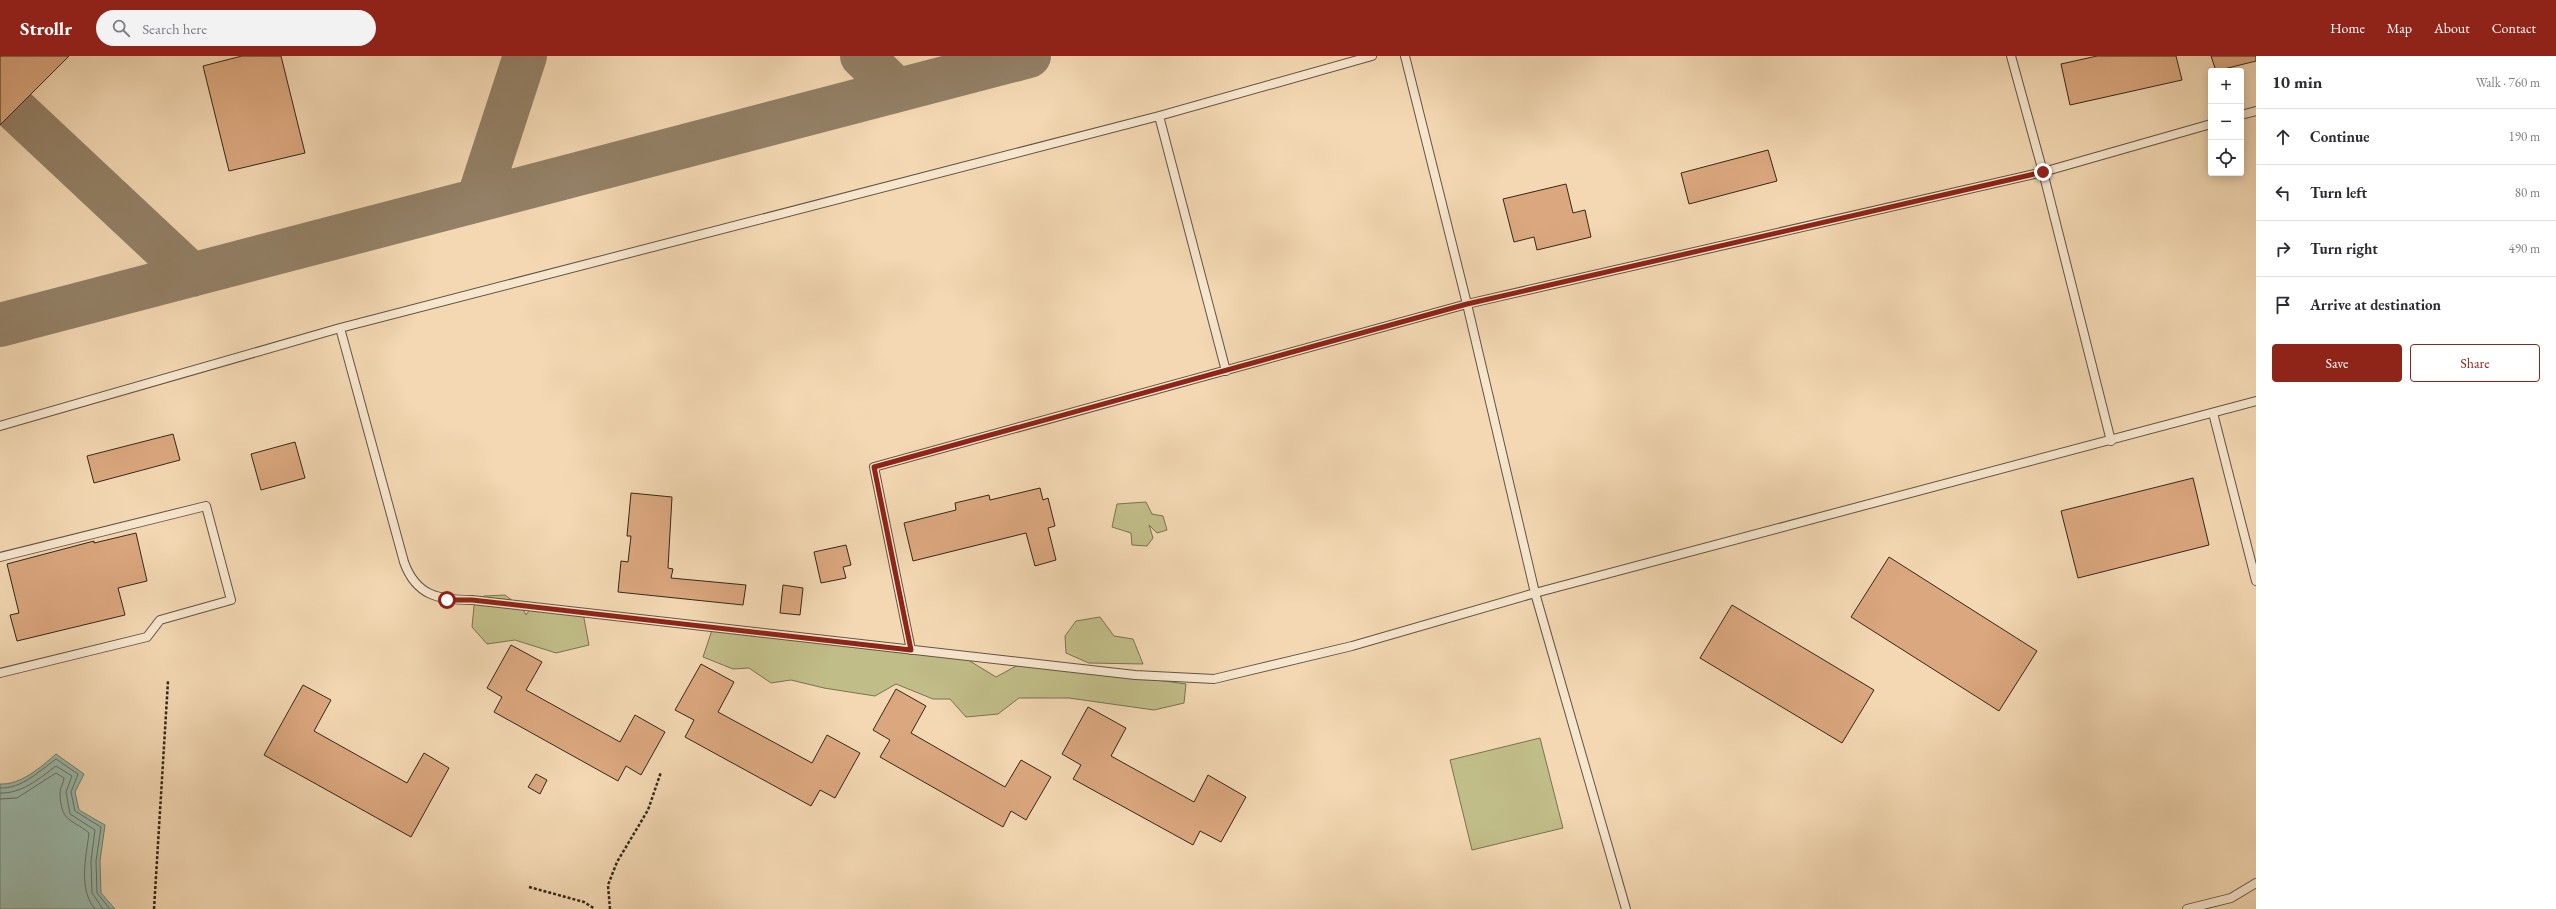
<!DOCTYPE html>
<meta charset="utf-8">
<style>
:root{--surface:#fff;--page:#f2f2f3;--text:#2b2b33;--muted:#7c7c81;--line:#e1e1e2;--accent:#8f2418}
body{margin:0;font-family:"EB Garamond",serif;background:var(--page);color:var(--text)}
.controls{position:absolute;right:12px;top:12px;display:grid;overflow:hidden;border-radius:4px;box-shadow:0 2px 10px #0003}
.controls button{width:36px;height:36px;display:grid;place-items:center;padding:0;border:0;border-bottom:1px solid var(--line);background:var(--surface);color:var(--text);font:20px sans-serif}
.stop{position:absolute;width:12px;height:12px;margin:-9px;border:3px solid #8f2418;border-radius:50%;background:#fff}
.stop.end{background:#8f2418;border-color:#fff;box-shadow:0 1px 4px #0008}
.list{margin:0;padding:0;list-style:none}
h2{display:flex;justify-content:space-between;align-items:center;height:52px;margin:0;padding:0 16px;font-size:17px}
h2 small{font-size:13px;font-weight:400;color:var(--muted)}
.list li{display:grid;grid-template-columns:26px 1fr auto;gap:12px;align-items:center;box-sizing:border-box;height:56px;padding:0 16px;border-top:1px solid var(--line)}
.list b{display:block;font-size:15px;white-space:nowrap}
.list em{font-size:13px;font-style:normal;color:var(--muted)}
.actions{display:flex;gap:8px;padding:12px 16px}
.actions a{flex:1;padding:9px 0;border:1px solid var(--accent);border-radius:4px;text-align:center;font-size:14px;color:var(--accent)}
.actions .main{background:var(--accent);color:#fff}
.icon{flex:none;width:22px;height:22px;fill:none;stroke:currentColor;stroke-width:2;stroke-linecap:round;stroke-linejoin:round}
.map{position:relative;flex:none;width:2256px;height:853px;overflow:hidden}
header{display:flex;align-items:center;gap:24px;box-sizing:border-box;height:56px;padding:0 20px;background:var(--accent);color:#fff}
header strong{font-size:19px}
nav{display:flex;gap:22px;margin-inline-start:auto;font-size:14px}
.search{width:280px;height:36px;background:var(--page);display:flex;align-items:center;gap:10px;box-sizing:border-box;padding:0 14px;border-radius:22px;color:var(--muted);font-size:15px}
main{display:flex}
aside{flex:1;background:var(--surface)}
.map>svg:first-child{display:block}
.green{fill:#c1bd88;stroke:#7a7251}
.water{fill:#9bbaad;stroke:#718072}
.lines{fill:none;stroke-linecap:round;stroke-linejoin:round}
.shore{stroke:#677164;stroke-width:1}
.taxiway{stroke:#938066;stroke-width:44}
.building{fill:#dba77f;stroke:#33281a}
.service-casing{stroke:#635440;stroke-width:10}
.path{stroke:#33281a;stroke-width:2.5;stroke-dasharray:3 2;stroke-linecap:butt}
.service{stroke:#f7e6ce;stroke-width:8}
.route{stroke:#8f2418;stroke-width:5}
</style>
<header>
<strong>Strollr</strong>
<div class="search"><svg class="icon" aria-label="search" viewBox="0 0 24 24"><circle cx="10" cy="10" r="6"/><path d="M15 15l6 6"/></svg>Search here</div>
<nav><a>Home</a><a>Map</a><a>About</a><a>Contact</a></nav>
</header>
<main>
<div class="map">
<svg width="2256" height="853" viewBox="0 0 2256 853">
<rect width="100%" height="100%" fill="#f3d8b3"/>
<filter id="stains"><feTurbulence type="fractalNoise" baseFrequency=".005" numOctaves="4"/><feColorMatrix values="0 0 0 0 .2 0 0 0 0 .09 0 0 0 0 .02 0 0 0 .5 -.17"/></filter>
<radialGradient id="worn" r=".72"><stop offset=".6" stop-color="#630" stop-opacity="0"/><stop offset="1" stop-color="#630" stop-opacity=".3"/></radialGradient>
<path class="green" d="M1146 446 1152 458 1163 460 1167 474 1157 477 1149 469 1153 482 1147 490 1132 489 1131 477 1112 471 1117 448Z
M505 539 523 553 526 559 530 553 583 557 589 589 556 597 515 584 487 588 472 571 474 550 484 540Z
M1100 561 1114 580 1133 583 1143 608 1089 607 1066 597 1065 580 1076 565Z
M712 574 804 584 904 597 960 599 996 621 1020 608 1061 611 1186 628 1184 647 1154 654 1069 642H1019L998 658 966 661 950 643H933L896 628 875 640 824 632 791 624 771 627 749 612 733 613 703 601Z
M1540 682 1563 772 1472 794 1450 704Z"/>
<path class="water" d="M56 698 84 718 75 736 79 754 105 769 100 805 101 837 115 853H0V728C21 729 41 711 56 698Z"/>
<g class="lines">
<path class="shore" d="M0 732C22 733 39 715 56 703L78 718 71 736 75 755 101 771 96 805 97 837 110 853
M0 737C22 738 40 722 56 710L72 720 66 736 70 758 95 774 91 805 92 837 103 853
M0 743 17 742 56 717 64 722C64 727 60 731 60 737 61 767 71 762 89 777 86 802 78 833 95 853"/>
<path class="taxiway" d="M862 0 897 34
M0 39 192 219
M478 144 525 0
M0 269 1029 0"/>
</g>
<path class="building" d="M0 0H69L0 69Z
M242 0H281L305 97 229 115 203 10Z
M2097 0H2176L2182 24 2070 49 2061 8Z
M2211 0H2256V5L2216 15Z
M1768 94 1777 125 1689 148 1681 117Z
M1566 128 1573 157 1585 154 1591 181 1537 194 1534 181 1514 186 1503 143Z
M173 378 180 404 94 427 87 400Z
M295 386 305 422 261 434 251 398Z
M2193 422 2209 489 2078 522 2061 455Z
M1040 432 1043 444 1048 442 1055 470 1048 472 1056 504 1035 510 1026 477 913 505 904 467 956 454 955 447 989 439 990 444Z
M631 437 672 441 668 512 673 513 671 522 746 529 743 549 618 536 621 505 628 506 631 480H627Z
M136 477 147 525 118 532 125 559 17 585 10 559 19 557 7 508 94 485V487Z
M846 489 851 509 843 511 846 522 821 527 814 496Z
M1889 501 2037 595 1999 655 1851 561Z
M783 529 803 532 800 559 780 557Z
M1732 549 1874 634 1842 687 1700 602Z
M511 589 542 606 526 634 620 686 635 659 665 676 641 719 626 710 618 725 494 656 502 641 487 632Z
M701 608 734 626 718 656 812 707 827 679 860 697 835 742 820 734 811 750 685 681 694 664 675 654Z
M303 629 331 644 314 675 407 727 424 697 449 712 411 781 264 699Z
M896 633 926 650 911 677 1005 731 1021 704 1051 721 1026 764 1011 755 1003 771 880 701 890 684 873 674Z
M1088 651 1126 672 1111 700 1194 746 1208 719 1246 741 1221 786 1200 775 1193 789 1073 723 1081 709 1062 698Z
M536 718 547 724 540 738 528 731Z"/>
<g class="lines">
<g class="service-casing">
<path id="service" d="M1405 0 1467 248 1535 537 1626 853
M2011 0 2043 116 2111 385
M2241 59 2256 55
M1159 60 1226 315
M340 272 404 506C416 540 439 544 472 544L1135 619 1214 623 1352 590 1535 537 2256 345
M2213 357 2256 525
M0 370 340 272 1159 60 1372 0
M0 501 206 450 231 544 160 564 147 581 0 617
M911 594 874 411 1467 248 2043 116 2211 68
M2187 853 2231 842 2256 827"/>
</g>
<path class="path" d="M529 831 584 846 595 853
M154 853 168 625
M610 853 608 829 617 806 648 754 661 716"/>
<use href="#service" class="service"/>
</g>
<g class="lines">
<path class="route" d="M447 544H472L911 594 874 411 1467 248 2043 116"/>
</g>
<rect width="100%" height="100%" filter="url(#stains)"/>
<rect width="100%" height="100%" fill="url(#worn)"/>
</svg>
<div class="controls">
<button>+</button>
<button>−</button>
<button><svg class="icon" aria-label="locate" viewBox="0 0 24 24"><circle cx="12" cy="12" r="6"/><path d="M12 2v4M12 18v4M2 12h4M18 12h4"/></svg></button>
</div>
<div class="stop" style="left:447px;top:544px"></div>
<div class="stop end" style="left:2043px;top:116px"></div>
</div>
<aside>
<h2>10 min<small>Walk · 760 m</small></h2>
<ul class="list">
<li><svg class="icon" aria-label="ahead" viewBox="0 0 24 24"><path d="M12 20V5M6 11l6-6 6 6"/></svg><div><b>Continue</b></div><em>190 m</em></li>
<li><svg class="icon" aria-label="left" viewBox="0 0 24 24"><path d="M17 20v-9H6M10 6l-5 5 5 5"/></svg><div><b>Turn left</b></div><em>80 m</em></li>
<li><svg class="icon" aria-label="right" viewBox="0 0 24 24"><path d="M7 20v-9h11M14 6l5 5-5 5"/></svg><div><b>Turn right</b></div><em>490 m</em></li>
<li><svg class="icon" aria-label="arrive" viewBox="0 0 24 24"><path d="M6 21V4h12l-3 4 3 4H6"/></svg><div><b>Arrive at destination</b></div></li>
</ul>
<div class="actions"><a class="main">Save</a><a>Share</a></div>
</aside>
</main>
